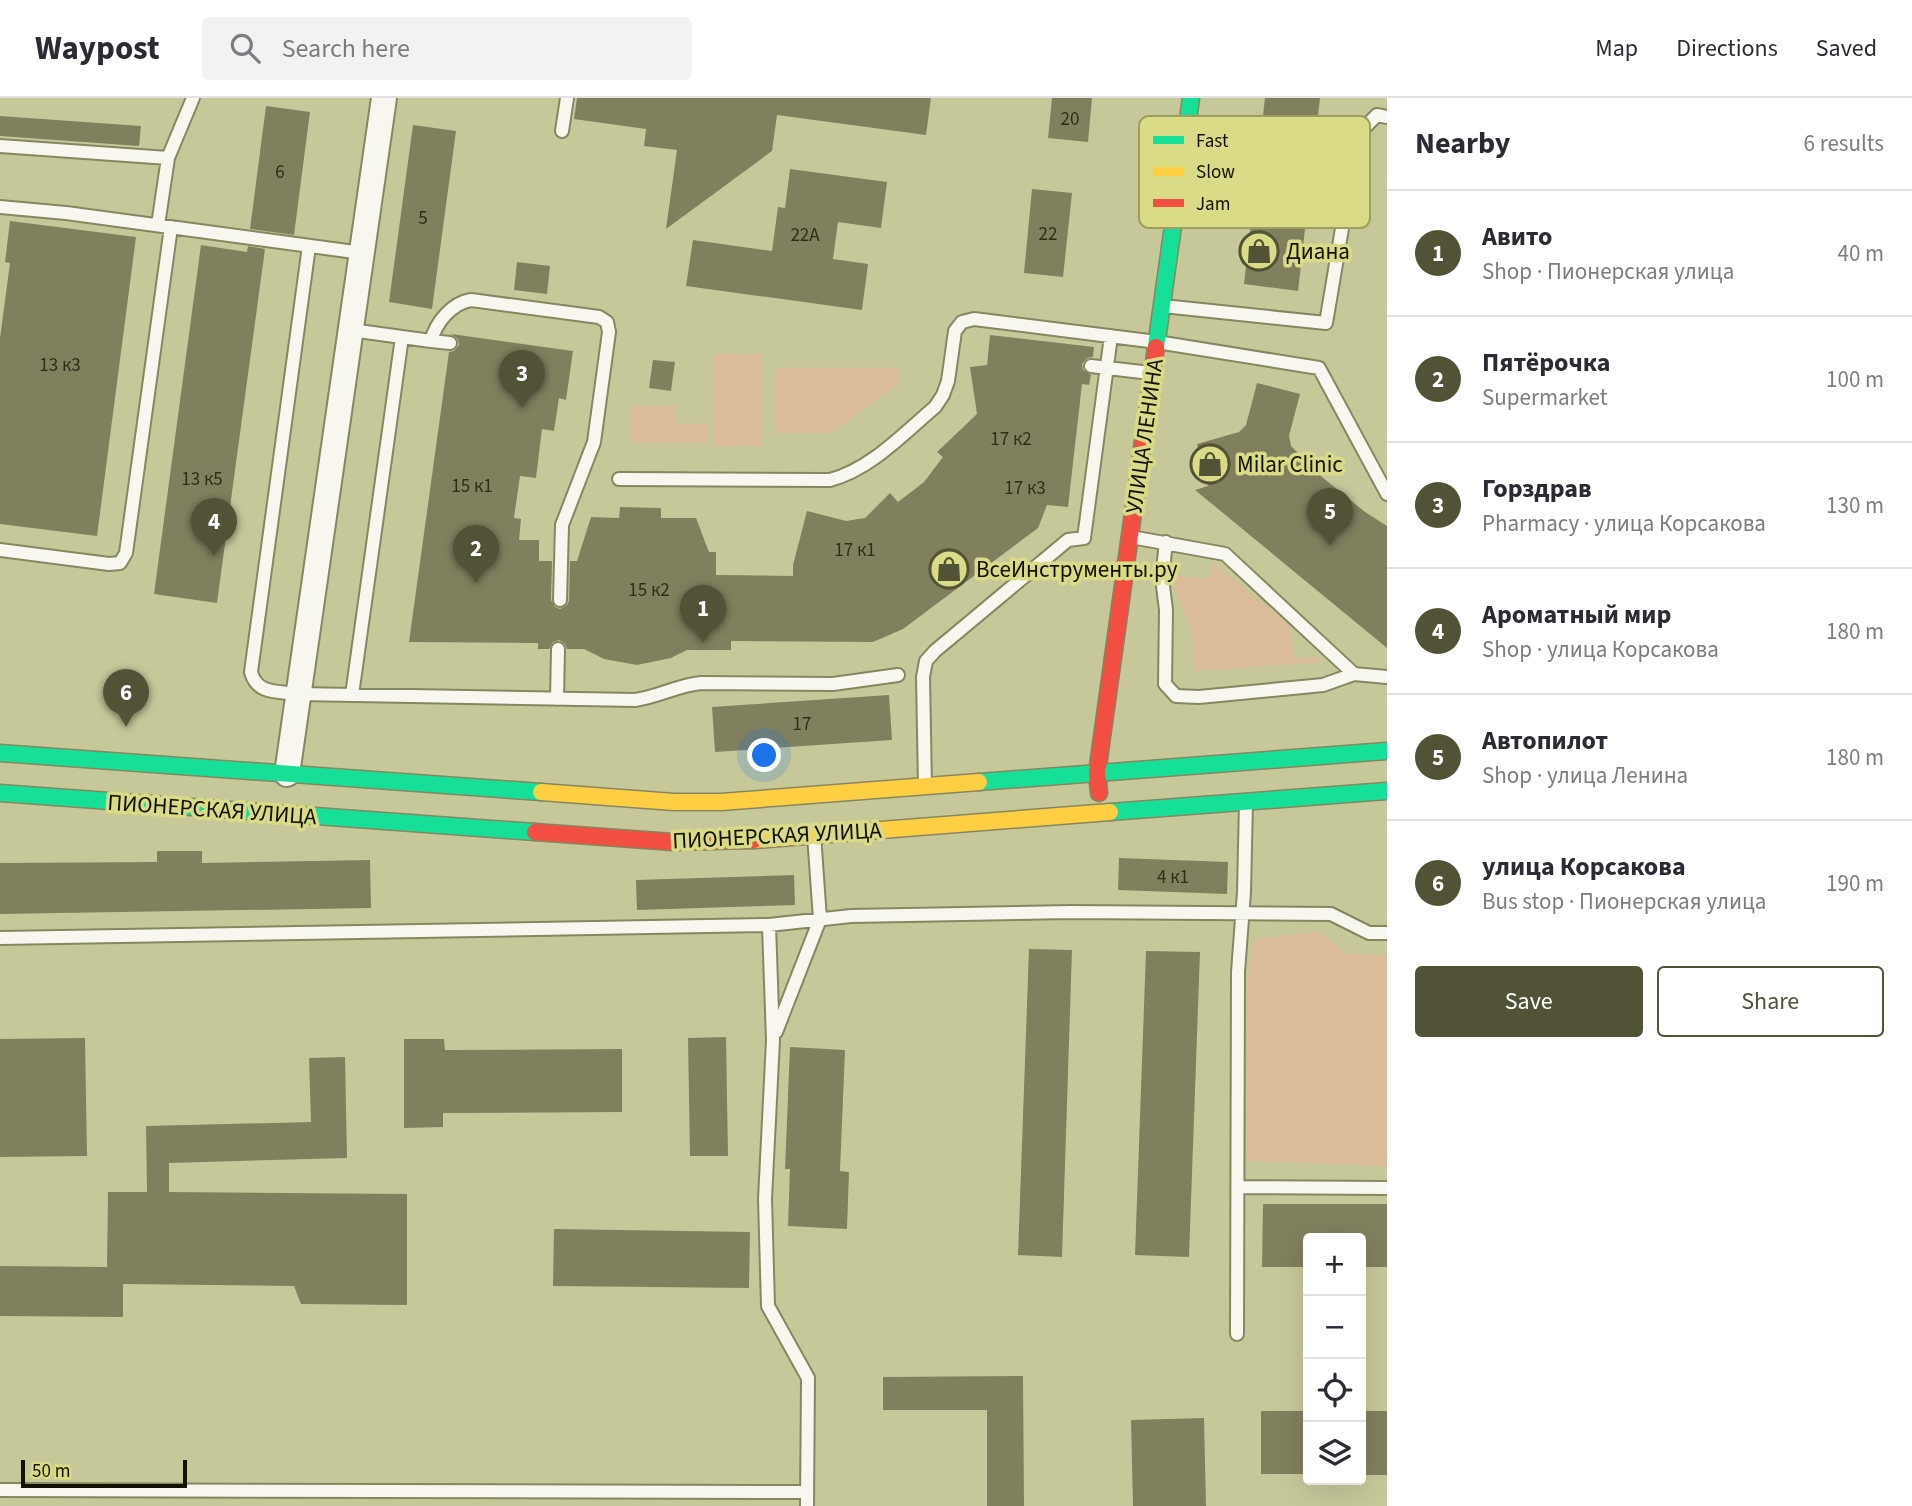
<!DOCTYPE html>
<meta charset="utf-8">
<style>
:root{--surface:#fff;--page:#f2f2f3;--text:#2b2b33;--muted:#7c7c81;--line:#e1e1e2;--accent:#515236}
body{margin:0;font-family:"Source Sans 3",sans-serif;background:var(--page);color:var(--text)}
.controls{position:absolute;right:21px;bottom:21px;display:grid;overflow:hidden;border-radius:7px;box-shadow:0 7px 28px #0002}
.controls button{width:63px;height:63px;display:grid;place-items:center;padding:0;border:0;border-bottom:2px solid var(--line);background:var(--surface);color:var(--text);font:35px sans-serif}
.scale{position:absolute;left:21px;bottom:18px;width:166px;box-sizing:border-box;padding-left:7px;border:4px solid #121200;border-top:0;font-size:19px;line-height:24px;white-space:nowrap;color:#121200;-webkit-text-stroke:5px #d9db87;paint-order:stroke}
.you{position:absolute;left:765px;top:658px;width:24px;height:24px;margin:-18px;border:5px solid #fff;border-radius:50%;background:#1a73e8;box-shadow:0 0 0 10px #1a73e833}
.badge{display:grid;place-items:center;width:46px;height:46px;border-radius:50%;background:var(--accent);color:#fff;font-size:23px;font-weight:700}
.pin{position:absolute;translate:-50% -58px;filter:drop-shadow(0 2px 4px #0008)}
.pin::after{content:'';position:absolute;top:37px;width:24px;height:21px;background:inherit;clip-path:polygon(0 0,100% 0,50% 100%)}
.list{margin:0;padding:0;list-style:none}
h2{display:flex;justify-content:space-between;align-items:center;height:91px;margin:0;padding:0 28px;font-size:30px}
h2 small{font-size:23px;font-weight:400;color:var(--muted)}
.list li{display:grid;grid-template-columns:46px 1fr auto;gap:21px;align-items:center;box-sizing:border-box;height:126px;padding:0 28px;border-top:2px solid var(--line)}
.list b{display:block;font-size:26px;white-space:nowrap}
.list p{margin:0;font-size:23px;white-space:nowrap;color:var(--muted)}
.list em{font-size:23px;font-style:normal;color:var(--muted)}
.actions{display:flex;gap:14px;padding:21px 28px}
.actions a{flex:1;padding:16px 0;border:2px solid var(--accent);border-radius:7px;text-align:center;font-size:24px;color:var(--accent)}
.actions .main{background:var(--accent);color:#fff}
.icon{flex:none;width:38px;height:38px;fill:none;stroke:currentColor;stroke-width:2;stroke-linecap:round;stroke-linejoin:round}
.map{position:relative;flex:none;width:1387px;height:1408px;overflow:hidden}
header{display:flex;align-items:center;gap:42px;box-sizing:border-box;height:98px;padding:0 35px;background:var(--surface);border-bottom:2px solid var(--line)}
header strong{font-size:33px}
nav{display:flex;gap:38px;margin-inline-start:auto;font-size:24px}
.search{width:490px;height:63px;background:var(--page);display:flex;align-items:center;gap:18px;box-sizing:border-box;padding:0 24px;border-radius:7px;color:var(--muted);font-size:26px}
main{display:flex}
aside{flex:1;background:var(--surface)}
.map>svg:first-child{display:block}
.green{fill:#dabd98}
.building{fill:#80805f}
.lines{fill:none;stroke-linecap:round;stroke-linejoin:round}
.lane-casing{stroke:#868660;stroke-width:16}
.street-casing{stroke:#868660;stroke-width:28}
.fast-casing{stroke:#868660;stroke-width:19}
.slow-casing{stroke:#868660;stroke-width:19}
.jam-casing{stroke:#868660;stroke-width:19}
.lane{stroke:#f7f7f0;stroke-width:12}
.street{stroke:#f7f7f0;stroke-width:24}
.fast{stroke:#16e098;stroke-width:16}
.slow{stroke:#ffcf43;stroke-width:16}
.jam{stroke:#f24e42;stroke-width:16}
.labels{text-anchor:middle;stroke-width:7;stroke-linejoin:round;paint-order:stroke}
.number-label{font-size:19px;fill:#2e2e18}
.poi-label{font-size:23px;fill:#121200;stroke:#d9db87;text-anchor:start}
.street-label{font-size:23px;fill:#121200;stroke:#d9db87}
.key{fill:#d9db87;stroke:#9d9f5e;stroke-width:2}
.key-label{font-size:19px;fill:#121200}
</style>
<header>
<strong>Waypost</strong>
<div class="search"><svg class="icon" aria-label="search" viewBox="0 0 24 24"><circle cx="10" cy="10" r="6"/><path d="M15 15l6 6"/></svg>Search here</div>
<nav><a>Map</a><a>Directions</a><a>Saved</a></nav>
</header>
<main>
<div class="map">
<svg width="1387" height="1408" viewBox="0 0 1387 1408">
<rect width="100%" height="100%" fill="#c7c89a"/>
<path class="green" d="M713 256H762V348H713Z
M775 270H899V286L831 335H775Z
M632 308H676V326H707V345H632Z
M1213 465 1290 527 1294 560 1322 559 1321 564 1195 573 1192 533 1169 477 1208 480Z
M1319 834 1347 856 1387 858V1068L1248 1063V877L1254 841Z"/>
<path class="building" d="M577 0H931L926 37 777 17 772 53 666 131 677 52 644 48 646 31 574 21Z
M1052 0H1092L1088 44 1048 40Z
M1265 0H1320L1298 193 1244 186Z
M266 8 310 14 294 137 250 131Z
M0 18 141 28 139 48 0 38Z
M413 27 456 33 432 211 389 204Z
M790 71 887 84 881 130 838 124 833 161 868 166 862 212 686 188 693 142 772 153 778 109 785 110Z
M1032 91 1072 95 1063 179 1024 175Z
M10 123 136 139 97 438 0 426V240L10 165 5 164Z
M201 147 247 154 248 148 265 151 217 505 154 496Z
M517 164 550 168 547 196 514 192Z
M451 236 573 253 566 302 559 300 554 333 542 331 536 380 520 378 514 420 521 421 519 442H539V463H552L551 502 555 509 560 511 567 507 569 503 570 463H577L591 419 619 420 620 409 661 410V420H696L709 454H716V477L793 478V467L807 413 846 423 865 420 890 395 898 404 924 384 943 359 937 354 977 316 970 269 987 267 990 237 1094 249 1093 259 1087 260 1082 266 1083 272 1091 277 1089 287 1082 286 1068 409 1047 407 1038 430 903 531 873 544 731 543V552H687L671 560 637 567 604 561 584 551H567L565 546 559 542 553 544 549 551H538V545L409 544 449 254 454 253 459 247 458 241Z
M653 262 675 264 671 293 649 290Z
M1257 285 1300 296 1289 338 1291 348 1322 379 1365 414 1387 428V550L1195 392 1208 388 1197 346 1239 334 1246 327Z
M889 597 892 642 715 654 712 609Z
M157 753H202V765L370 762 371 810 0 816V765L157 764Z
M1119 760 1228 764 1227 796 1118 792Z
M794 777 795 807 637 812 636 782Z
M1029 851 1072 852 1062 1159 1018 1157Z
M1146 853 1200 854 1189 1159 1135 1157Z
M726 939 728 1058H690L688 940Z
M85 940 87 1058 0 1059V941Z
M404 941H444L445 952 622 951V1014L443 1015V1029L404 1030Z
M790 949 845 952 840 1073 849 1074 847 1131 788 1128 790 1071H785Z
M345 959 347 1060 169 1065V1094L407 1096V1207L301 1206 294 1188 123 1186V1219L0 1218V1168L107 1169 108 1094H147L146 1028 311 1024 309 960Z
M1263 1106H1387V1169H1361V1140H1308V1169H1262Z
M554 1131 750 1134 749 1190 553 1188Z
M1023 1278 1024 1408H987V1312H883V1279Z
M1261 1313H1308V1376H1261Z
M1361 1313H1387V1377H1361Z
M1204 1320 1206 1408H1133L1131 1322Z"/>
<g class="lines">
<g class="lane-casing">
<path id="lane" d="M562 33 567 0
M0 48 168 60 193 0
M0 109 66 115 362 155
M158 127 168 60
M309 148 251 574C257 597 278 593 298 596L635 602C658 599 678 587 701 585L833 586 898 577
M1163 208 1326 225 1358 36 1377 17 1387 19
M351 232 431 243C436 224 452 205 471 202L599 219 607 224 609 234 594 344 562 427 560 502
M431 243 450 245
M1091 268 1150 275
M619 381 830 382C871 371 903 336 935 309L943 297 948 283 955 233 962 224 974 221 1157 244 1319 270 1387 396
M1131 439 1225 456 1354 576 1387 579
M1166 444 1162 480 1166 512 1165 586 1176 598 1199 599 1323 587 1354 576
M0 452 109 466 120 465 126 455 171 129
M352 597 402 239
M557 601 558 551
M925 688 923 579 926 563 935 553 1068 442 1084 440 1111 238
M769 827 773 942 765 1101 768 1208 808 1280 807 1408
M0 840 769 827 851 818 1071 814 1331 816 1369 835H1387
M776 934 820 821 814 737
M1238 1089 1387 1090
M1237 1236 1238 874 1244 794 1246 704
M0 1392 807 1394"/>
</g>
<g class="street-casing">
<path id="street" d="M287 676 384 0"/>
</g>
<g class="fast-casing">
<path id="fast" d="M1156 249 1191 0
M0 655 541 694
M979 684 1387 653
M0 695 535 734
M1110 714 1387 693"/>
</g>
<g class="slow-casing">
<path id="slow" d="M541 694 674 704H721L979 684
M754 742 1110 714"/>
</g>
<g class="jam-casing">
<path id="jam" d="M1099 695 1097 675 1156 249
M535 734 673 744 754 742"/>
</g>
<use href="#lane" class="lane"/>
<use href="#street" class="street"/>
<use href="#fast" class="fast"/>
<use href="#slow" class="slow"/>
<use href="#jam" class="jam"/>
</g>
<defs>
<g id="shop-ring" transform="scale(2.0125)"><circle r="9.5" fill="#d9db87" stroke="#515236" stroke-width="1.5"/><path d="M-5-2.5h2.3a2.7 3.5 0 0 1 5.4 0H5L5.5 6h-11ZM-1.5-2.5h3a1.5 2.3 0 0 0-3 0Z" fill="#515236"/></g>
</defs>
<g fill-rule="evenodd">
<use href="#shop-ring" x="1259" y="153"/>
<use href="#shop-ring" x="1210" y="366"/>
<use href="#shop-ring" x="949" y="471"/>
</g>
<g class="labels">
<g class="number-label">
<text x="1070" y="27">20</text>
<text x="280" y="80">6</text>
<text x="423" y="126">5</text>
<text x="1048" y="142">22</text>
<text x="805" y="143">22А</text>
<text x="60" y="273">13 к3</text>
<text x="1011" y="347">17 к2</text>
<text x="202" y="387">13 к5</text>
<text x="472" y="394">15 к1</text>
<text x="1025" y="396">17 к3</text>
<text x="855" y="458">17 к1</text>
<text x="649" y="498">15 к2</text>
<text x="802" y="632">17</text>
<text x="1173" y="785">4 к1</text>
</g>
<g class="poi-label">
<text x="1286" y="161">Диана</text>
<text x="1237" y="374">Milar Clinic</text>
<text x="976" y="479">ВсеИнструменты.ру</text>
</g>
<g class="street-label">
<text transform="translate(1144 338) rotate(-82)" y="8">УЛИЦА ЛЕНИНА</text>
<text transform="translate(212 711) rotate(4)" y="8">ПИОНЕРСКАЯ УЛИЦА</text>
<text transform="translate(777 737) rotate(-3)" y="8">ПИОНЕРСКАЯ УЛИЦА</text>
</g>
</g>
<rect x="1139" y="18" width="231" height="112" rx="10" class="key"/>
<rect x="1153" y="38" width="31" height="8" fill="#16e098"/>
<rect x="1153" y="69" width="31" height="9" fill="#ffcf43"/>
<rect x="1153" y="101" width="31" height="8" fill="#f24e42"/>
<g class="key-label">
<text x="1196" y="49">Fast</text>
<text x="1196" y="80">Slow</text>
<text x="1196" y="112">Jam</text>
</g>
</svg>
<div class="controls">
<button>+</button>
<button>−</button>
<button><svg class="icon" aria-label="locate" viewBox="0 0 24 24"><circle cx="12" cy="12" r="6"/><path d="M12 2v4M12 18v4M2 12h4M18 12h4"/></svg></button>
<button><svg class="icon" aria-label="layers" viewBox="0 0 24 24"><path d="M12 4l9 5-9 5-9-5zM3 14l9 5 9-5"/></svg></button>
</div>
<div class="scale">50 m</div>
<div class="you"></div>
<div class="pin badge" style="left:703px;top:545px">1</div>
<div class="pin badge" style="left:476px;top:485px">2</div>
<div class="pin badge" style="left:522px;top:310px">3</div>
<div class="pin badge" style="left:214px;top:458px">4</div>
<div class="pin badge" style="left:1330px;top:448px">5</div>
<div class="pin badge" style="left:126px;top:629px">6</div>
</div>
<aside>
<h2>Nearby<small>6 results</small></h2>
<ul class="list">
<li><span class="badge">1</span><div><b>Авито</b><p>Shop · Пионерская улица</p></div><em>40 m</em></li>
<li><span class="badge">2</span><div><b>Пятёрочка</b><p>Supermarket</p></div><em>100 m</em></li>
<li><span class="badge">3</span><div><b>Горздрав</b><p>Pharmacy · улица Корсакова</p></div><em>130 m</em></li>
<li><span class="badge">4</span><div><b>Ароматный мир</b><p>Shop · улица Корсакова</p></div><em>180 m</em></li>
<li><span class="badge">5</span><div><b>Автопилот</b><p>Shop · улица Ленина</p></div><em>180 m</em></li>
<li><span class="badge">6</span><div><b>улица Корсакова</b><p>Bus stop · Пионерская улица</p></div><em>190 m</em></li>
</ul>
<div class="actions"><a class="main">Save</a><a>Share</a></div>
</aside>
</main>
